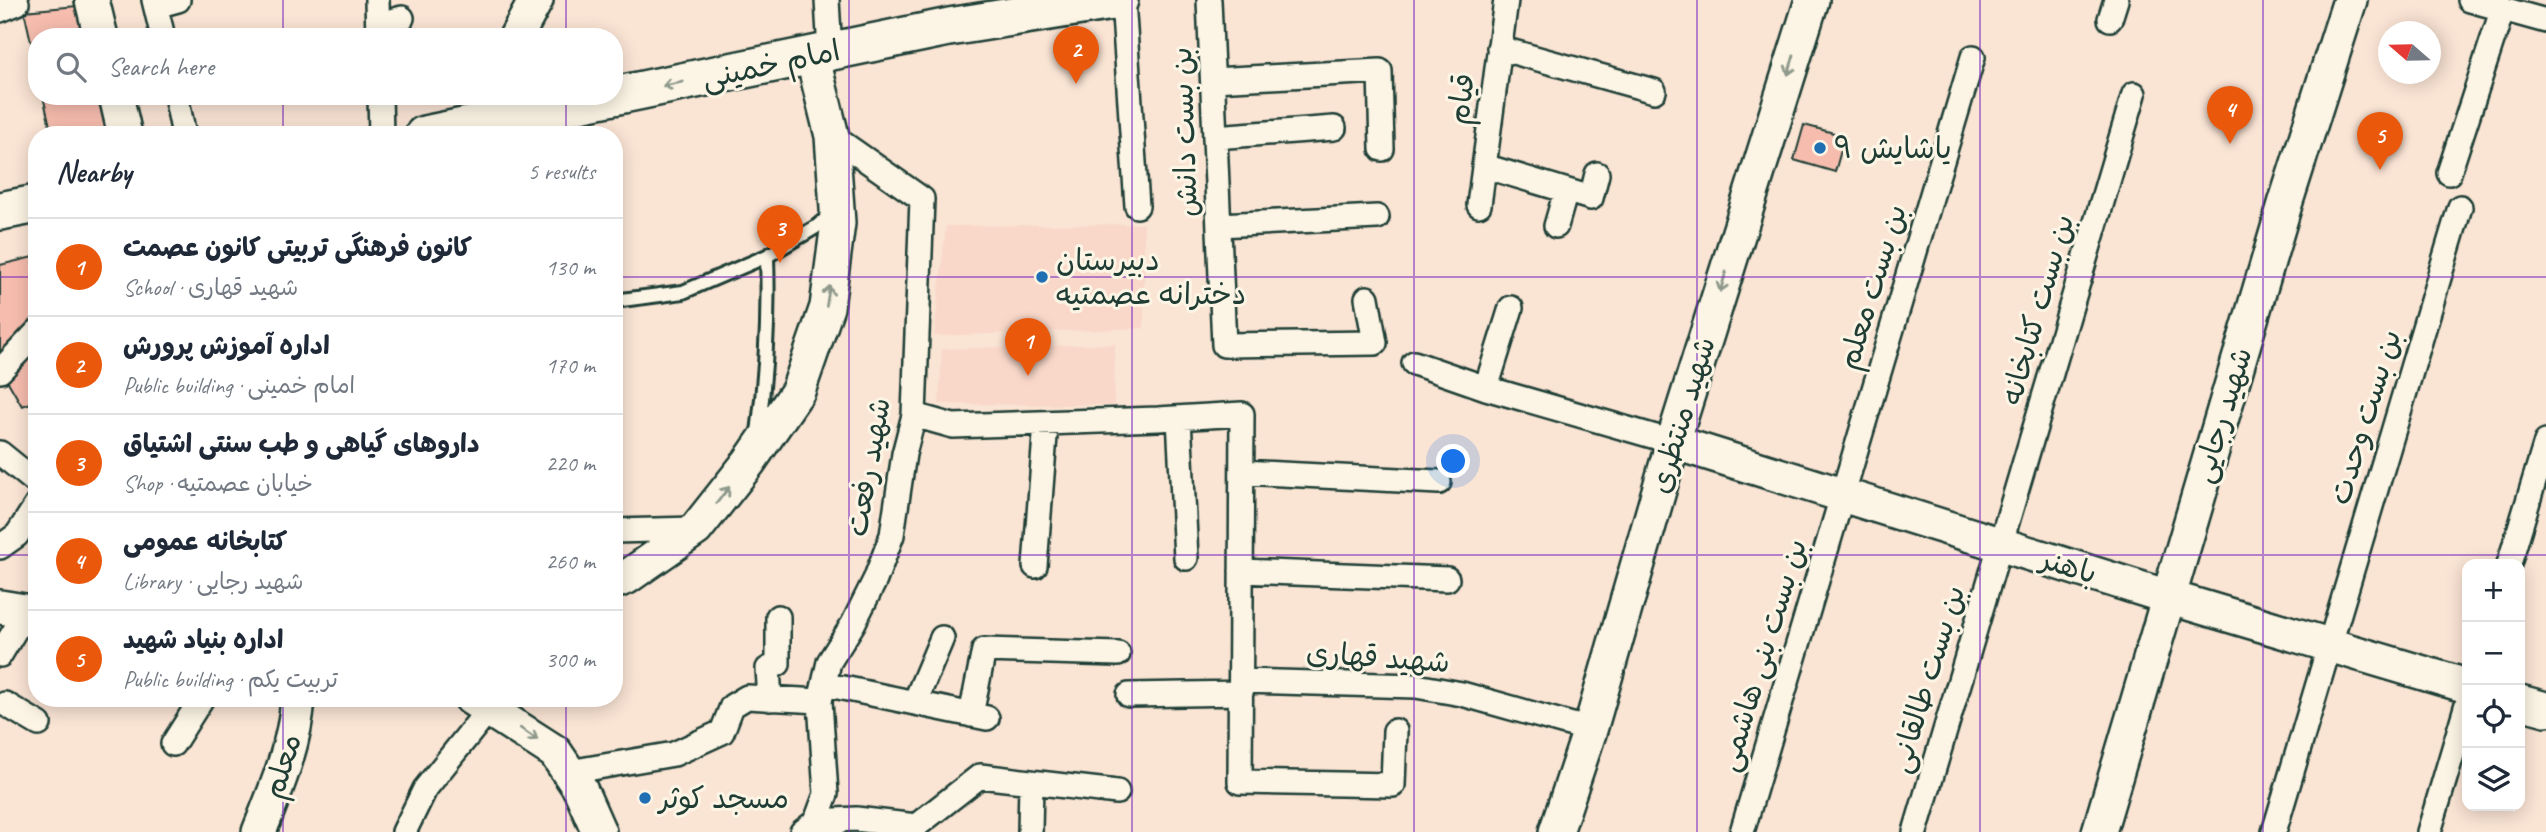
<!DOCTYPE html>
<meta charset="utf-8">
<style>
:root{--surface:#fff;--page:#f2f2f3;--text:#1f2937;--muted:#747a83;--line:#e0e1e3;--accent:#ea580c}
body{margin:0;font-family:Caveat,"Playpen Sans Arabic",sans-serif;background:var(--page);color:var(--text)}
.controls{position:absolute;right:21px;bottom:21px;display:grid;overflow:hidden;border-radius:14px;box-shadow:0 4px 18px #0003}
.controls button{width:63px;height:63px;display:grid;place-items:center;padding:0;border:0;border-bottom:2px solid var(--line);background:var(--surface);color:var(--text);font:35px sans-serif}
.compass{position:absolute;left:2378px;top:21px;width:63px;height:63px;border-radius:50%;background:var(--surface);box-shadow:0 4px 18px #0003;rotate:290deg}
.you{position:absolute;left:1454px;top:462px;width:24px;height:24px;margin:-18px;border:5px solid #fff;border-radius:50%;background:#1a73e8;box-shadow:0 0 0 10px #1a73e833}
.badge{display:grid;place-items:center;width:46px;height:46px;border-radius:50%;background:var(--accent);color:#fff;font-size:23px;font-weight:700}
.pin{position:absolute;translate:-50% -58px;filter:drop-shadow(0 2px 4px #0008)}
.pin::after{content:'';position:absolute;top:37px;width:24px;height:21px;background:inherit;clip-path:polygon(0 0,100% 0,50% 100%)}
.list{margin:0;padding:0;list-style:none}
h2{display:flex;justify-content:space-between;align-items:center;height:91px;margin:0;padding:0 28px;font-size:30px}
h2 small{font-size:23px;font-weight:400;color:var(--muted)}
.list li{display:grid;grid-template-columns:46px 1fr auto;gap:21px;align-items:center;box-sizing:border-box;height:98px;padding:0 28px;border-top:2px solid var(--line)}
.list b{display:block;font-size:26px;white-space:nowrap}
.list p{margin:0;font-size:23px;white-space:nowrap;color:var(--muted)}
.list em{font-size:23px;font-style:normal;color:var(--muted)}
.icon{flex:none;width:38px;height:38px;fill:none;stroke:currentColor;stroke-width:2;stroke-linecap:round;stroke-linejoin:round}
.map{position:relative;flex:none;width:2546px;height:832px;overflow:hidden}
.search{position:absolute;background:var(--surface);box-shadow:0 4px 18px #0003;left:28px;top:28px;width:595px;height:77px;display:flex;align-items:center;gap:18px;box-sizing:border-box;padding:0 24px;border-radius:28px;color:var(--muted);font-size:26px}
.panel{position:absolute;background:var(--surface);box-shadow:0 4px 18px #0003;left:28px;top:126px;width:595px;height:581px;border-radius:28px}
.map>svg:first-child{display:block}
.built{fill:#f9d8c9}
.building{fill:#f6bdae;stroke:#1f3d34;stroke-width:2}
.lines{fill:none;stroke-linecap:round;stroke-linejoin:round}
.lane-casing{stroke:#1f3d34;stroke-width:18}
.street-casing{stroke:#1f3d34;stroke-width:28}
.secondary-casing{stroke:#1f3d34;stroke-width:38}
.primary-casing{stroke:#1f3d34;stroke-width:42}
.lane{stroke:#fcf5e5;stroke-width:12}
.street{stroke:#fcf5e5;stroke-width:23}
.secondary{stroke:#fcf5e5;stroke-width:33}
.primary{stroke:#fcf5e5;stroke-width:37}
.oneway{stroke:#8e998c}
.grid{fill:none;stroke:#7b2cbf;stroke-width:2;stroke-opacity:0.55}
.poi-dot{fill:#1f6fb2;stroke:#fcf5e5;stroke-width:2.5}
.labels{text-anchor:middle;stroke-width:6;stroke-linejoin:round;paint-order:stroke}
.street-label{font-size:30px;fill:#1f3d34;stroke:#fcf5e5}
.poi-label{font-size:30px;fill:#1f3d34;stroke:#fcf5e5;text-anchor:start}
</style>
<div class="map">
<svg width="2546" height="832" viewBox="0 0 2546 832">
<rect width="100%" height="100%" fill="#fae4d4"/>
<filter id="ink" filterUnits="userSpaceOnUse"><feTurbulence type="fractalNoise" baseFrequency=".0143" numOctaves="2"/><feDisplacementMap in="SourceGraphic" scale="14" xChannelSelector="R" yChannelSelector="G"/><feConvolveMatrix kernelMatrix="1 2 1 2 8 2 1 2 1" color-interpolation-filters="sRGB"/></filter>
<g filter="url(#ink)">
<path class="built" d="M1144 224V328L934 336 946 226Z
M1115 344 1114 405 939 404 942 349Z"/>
<path class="building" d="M77 6 84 37H37V68L24 11Z
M43 96H98L107 135H52Z
M1804 125 1845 136 1835 172 1794 160Z
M37 256V401L22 406 0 368V265Z"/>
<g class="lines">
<g class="lane-casing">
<path id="lane" d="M614 301 683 292 767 256 816 227 834 212
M758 433C766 373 769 316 767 256"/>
</g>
<g class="street-casing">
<path id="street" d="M154 0 163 37
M377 0 378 37
M827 0 830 52
M1123 0 1137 206
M1209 0 1224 345 1375 343 1367 298
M2470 0 2546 21
M156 6 178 0
M0 10 17 3
M2110 19 2116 0
M378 25 402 18
M1499 48 1654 91
M1213 80 1380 71 1382 149
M176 96 184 135
M380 96 381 135
M1215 137 1334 128
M1484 166 1591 198 1597 174
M2449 173 2503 8
M1479 205 1506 0
M1219 225 1377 217
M1556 226 1566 191
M1414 363 1486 388 1673 442
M0 371 37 332
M1486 388 1511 308
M914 415 953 426 1158 419 1242 414 1240 782 1393 785 1395 731
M1179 418 1186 558
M0 453 37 483
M1242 472 1439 482
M614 531 695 529
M0 547 17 535 37 504
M2509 564 2546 442
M1035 566 1046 423
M1241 571 1447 579
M0 655 26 612
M1241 681 1416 686 1462 694 1590 730
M824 684 987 718
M1129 695 1241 693
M770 699 768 669 778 664V617
M915 702 942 638
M5 704 39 724
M971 715 984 650 1118 654
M173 744 202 698
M569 772 674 754 722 732 732 706 747 697 820 701
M404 832 425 789 489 709
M802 832 816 821 826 794 820 701 829 662 853 624 875 580 892 535 904 454 914 415 922 199 832 136
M832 832 816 821 856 819 916 826 980 776 1117 792
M1030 832 1031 782
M1742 832 1973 57
M1915 832 2134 94
M2274 832 2460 207
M2429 832 2467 704"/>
</g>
<g class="secondary-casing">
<path id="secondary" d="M92 0 101 37
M516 37 536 0
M116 96 125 135
M1673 442 2168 597 2467 686
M614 582 627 577 696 529 749 462 798 391 827 307 838 223 832 136 812 55
M0 607 37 613
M471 698 555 752 580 789 599 832
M2520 702 2546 709
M259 832C276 789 295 745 298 698
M1556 832 1590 730 1673 442 1812 0
M2099 832 2286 201 2350 0"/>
</g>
<g class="primary-casing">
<path id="primary" d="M424 135 949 27 1119 0
M0 211 37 204"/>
</g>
<use href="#lane" class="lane"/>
<use href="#street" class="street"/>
<use href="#secondary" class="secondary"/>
<use href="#primary" class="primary"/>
</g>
<defs><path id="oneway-shaft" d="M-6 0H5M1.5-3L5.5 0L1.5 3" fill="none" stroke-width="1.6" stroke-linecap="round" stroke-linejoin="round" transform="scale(1.75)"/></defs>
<g class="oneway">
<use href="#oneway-shaft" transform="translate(1791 65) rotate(107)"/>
<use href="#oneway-shaft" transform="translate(673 84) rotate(168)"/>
<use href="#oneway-shaft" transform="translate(1723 282) rotate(107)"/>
<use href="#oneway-shaft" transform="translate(828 296) rotate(-81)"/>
<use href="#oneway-shaft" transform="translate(723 495) rotate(-52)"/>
<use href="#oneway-shaft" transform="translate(529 734) rotate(34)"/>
</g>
</g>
<path class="grid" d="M283 0V37M566 0V37M849 0V832M1132 0V832M1414 0V832M1697 0V832M1980 0V832M2263 0V832M283 96V135M566 96V135M0 277H37M614 277H2546M0 555H37M614 555H2546M283 698V832M566 698V832"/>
<g class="poi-dot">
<circle cx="1820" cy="148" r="7"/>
<circle cx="1042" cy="277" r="7"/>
<circle cx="645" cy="798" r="7"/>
</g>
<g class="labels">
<g class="street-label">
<text transform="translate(771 64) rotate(-12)" y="10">امام خمینی</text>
<text transform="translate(1461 99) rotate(-83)" y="10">قیام</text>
<text transform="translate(1184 132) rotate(-92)" y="10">بن بست دانش</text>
<text transform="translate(1872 287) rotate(-73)" y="10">بن بست معلم</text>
<text transform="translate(2037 310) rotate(-74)" y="10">بن بست کتابخانه</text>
<text transform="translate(1682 415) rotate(-73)" y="10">شهید منتظری</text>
<text transform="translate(2222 415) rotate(-73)" y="10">شهید رجایی</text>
<text transform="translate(2365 417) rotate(-73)" y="10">بن بست وحدت</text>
<text transform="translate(868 467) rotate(-80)" y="10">شهید رفعت</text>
<text transform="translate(2069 566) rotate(17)" y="10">باهنر</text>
<text transform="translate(1762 655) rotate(-73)" y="10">بن بست بنی هاشمی</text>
<text transform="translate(1378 657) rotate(4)" y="10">شهید قهاری</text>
<text transform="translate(1927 679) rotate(-73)" y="10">بن بست طالقانی</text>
<text transform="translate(282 766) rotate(-72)" y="10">معلم</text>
</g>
<g class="poi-label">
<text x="1834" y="158">یاشایش ۹</text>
<text x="1056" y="270">دبیرستان<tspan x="1056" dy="34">دخترانه عصمتیه</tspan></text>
<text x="659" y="808">مسجد کوثر</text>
</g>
</g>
</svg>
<div class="controls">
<button>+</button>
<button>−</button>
<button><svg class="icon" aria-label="locate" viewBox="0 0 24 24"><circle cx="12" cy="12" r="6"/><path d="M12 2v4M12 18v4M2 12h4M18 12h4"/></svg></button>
<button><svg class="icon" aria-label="layers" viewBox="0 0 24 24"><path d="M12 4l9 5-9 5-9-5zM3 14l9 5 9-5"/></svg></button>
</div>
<svg class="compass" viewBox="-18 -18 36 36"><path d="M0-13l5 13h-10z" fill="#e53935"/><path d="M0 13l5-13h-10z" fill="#747a83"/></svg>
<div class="you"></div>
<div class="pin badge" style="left:1028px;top:376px">1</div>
<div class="pin badge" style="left:1076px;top:84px">2</div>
<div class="pin badge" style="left:780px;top:263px">3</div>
<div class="pin badge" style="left:2230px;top:144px">4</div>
<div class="pin badge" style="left:2380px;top:170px">5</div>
<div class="search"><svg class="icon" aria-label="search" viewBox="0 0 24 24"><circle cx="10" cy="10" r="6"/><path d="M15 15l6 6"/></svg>Search here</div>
<section class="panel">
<h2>Nearby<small>5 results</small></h2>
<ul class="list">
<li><span class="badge">1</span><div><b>کانون فرهنگی تربیتی کانون عصمت</b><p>School · شهید قهاری</p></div><em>130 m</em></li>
<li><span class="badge">2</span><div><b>اداره آموزش پرورش</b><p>Public building · امام خمینی</p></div><em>170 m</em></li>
<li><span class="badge">3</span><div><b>داروهای گیاهی و طب سنتی اشتیاق</b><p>Shop · خیابان عصمتیه</p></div><em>220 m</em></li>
<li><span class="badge">4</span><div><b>کتابخانه عمومی</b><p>Library · شهید رجایی</p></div><em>260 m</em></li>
<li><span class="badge">5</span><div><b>اداره بنیاد شهید</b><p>Public building · تربیت یکم</p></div><em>300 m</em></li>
</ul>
</section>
</div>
